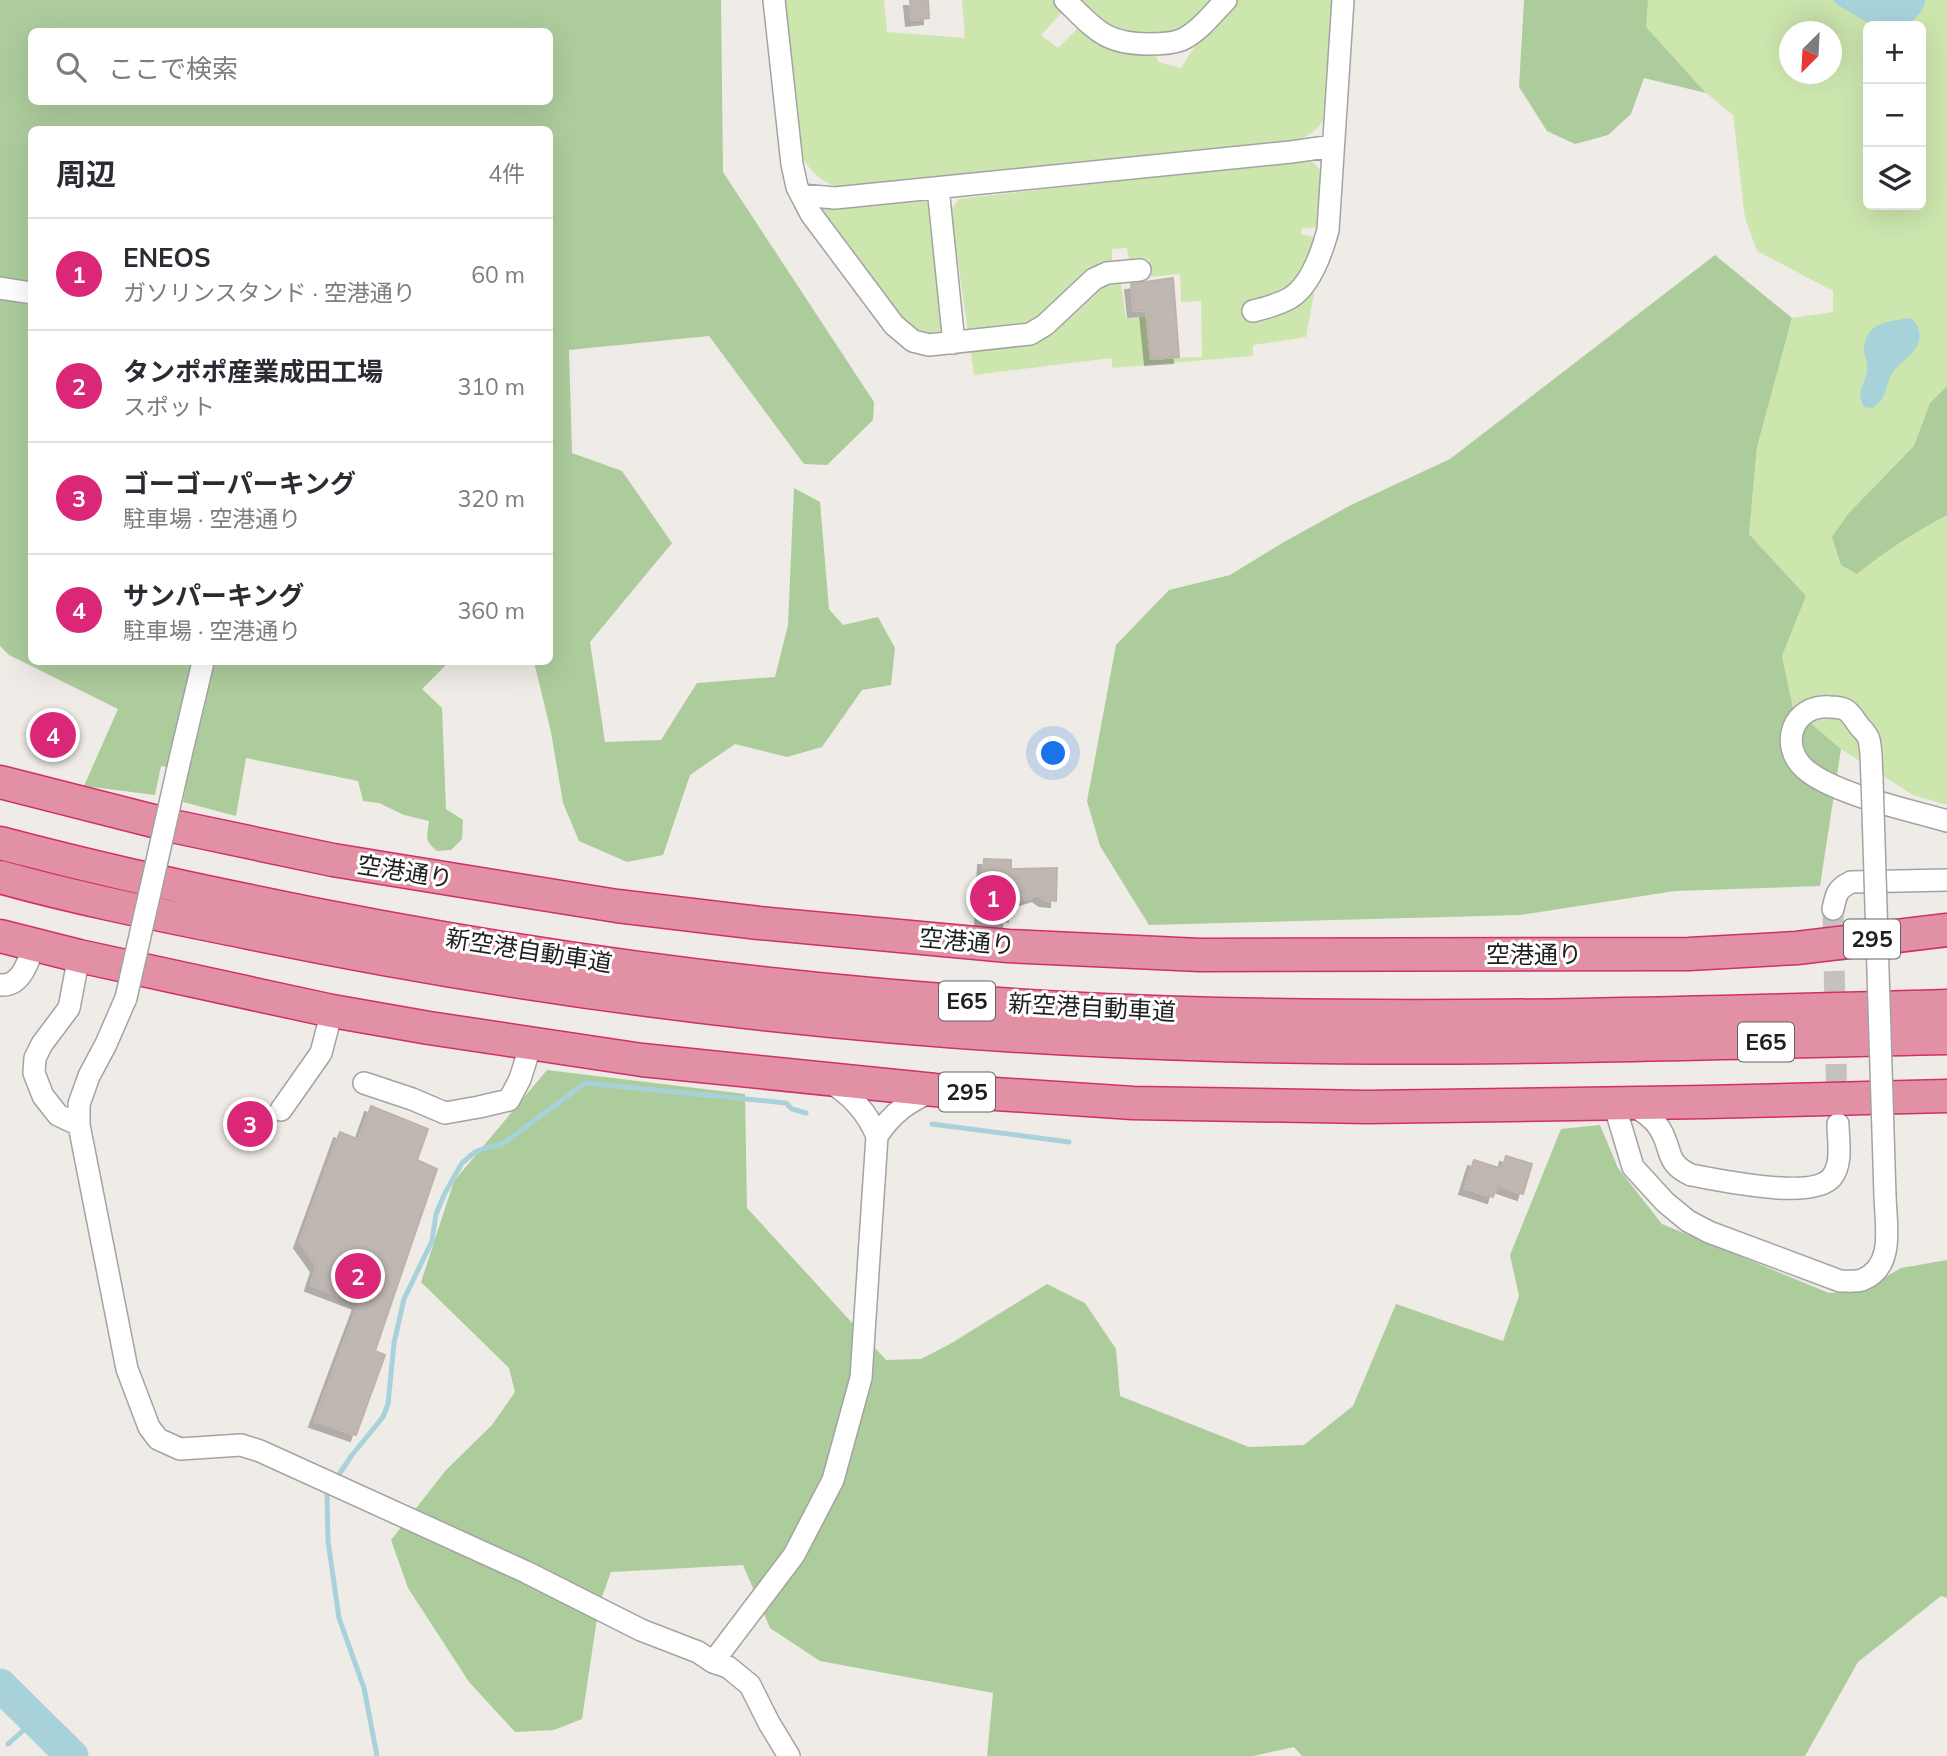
<!DOCTYPE html>
<html lang="ja">
<meta charset="utf-8">
<style>
:root{--surface:#fff;--page:#f7f7f7;--text:#2b2b33;--muted:#7c7c81;--line:#e1e1e2;--accent:#db2777}
body{margin:0;font-family:Mulish,"Noto Sans JP",sans-serif;background:var(--page);color:var(--text)}
.controls{position:absolute;right:21px;top:21px;display:grid;overflow:hidden;border-radius:10px;box-shadow:0 7px 28px #0002}
.controls button{width:63px;height:63px;display:grid;place-items:center;padding:0;border:0;border-bottom:2px solid var(--line);background:var(--surface);color:var(--text);font:35px sans-serif}
.compass{position:absolute;left:1779px;top:21px;width:63px;height:63px;border-radius:50%;background:var(--surface);box-shadow:0 7px 28px #0002;rotate:204deg}
.you{position:absolute;left:1054px;top:754px;width:24px;height:24px;margin:-18px;border:5px solid #fff;border-radius:50%;background:#1a73e8;box-shadow:0 0 0 10px #1a73e833}
.badge{display:grid;place-items:center;width:46px;height:46px;border-radius:50%;background:var(--accent);color:#fff;font-size:23px;font-weight:700}
.pin{position:absolute;translate:-50% -50%;border:4px solid #fff;box-shadow:0 2px 7px #0006}
.list{margin:0;padding:0;list-style:none}
h2{display:flex;justify-content:space-between;align-items:center;height:91px;margin:0;padding:0 28px;font-size:30px}
h2 small{font-size:23px;font-weight:400;color:var(--muted)}
.list li{display:grid;grid-template-columns:46px 1fr auto;gap:21px;align-items:center;box-sizing:border-box;height:112px;padding:0 28px;border-top:2px solid var(--line)}
.list b{display:block;font-size:26px;white-space:nowrap}
.list p{margin:0;font-size:23px;white-space:nowrap;color:var(--muted)}
.list em{font-size:23px;font-style:normal;color:var(--muted)}
.icon{flex:none;width:38px;height:38px;fill:none;stroke:currentColor;stroke-width:2;stroke-linecap:round;stroke-linejoin:round}
.map{position:relative;flex:none;width:1947px;height:1756px;overflow:hidden}
.search{position:absolute;background:var(--surface);box-shadow:0 7px 28px #0002;left:28px;top:28px;width:525px;height:77px;display:flex;align-items:center;gap:18px;box-sizing:border-box;padding:0 24px;border-radius:10px;color:var(--muted);font-size:26px}
.panel{position:absolute;background:var(--surface);box-shadow:0 7px 28px #0002;left:28px;top:126px;width:525px;height:539px;border-radius:10px}
.map>svg:first-child{display:block}
.grass{fill:#cde6ae;fill-rule:evenodd}
.forest{fill:#adcc9c;fill-rule:evenodd}
.water{fill:#a8d2da}
.lines{fill:none;stroke-linecap:round;stroke-linejoin:round}
.stream{stroke:#a8d2da;stroke-width:5}
.river{stroke:#a8d2da;stroke-width:33}
.building{fill:#bfb7b2;stroke:#c0b2a9;stroke-width:2;filter:url(#shadow)}
.minor-tunnel{stroke:#c5c2be;stroke-width:21;stroke-dasharray:21 10;stroke-linecap:butt}
.minor-casing{stroke:#a3a3a3;stroke-width:24}
.highway-casing{stroke:#d22e6e;stroke-width:35}
.minor{stroke:#fff;stroke-width:21}
.highway{stroke:#e291a5;stroke-width:32}
.minor-bridge-casing{stroke:#a3a3a3;stroke-width:24;stroke-linecap:butt}
.minor-bridge{stroke:#fff;stroke-width:21}
.labels{text-anchor:middle;stroke-width:6;stroke-linejoin:round;paint-order:stroke}
.shield{fill:#fff;stroke:#626262;stroke-width:2}
.shield-label{font-size:23px;font-weight:bold;fill:#1f1f1f}
.street-label{font-size:24px;fill:#1f1f1f;stroke:#fff}
</style>
<div class="map">
<svg width="1947" height="1756" viewBox="0 0 1947 1756">
<defs>
<filter id="shadow"><feDropShadow dx="-6" dy="6" stdDeviation="0" flood-color="#0004"/></filter>
</defs>
<rect width="100%" height="100%" fill="#efebe6"/>
<path class="grass" d="M780 0H884L887 32 965 38 962 0H1060L1066 8 1041 35 1058 48 1078 28H1085L1106 48 1153 53 1157 57 1158 62 1181 68 1213 18 1233 0H1335L1329 110C1318 131 1311 136 1288 143L848 190C821 183 813 175 799 152Z
M1075 0H1213L1193 22 1167 38 1112 32Z
M1647 0H1947V805L1913 795 1841 749 1793 708 1782 656 1806 596 1749 534 1757 447 1792 318 1833 312V291L1757 251 1745 218 1733 115 1706 93 1645 26ZM1868 26H1921V205H1868ZM1790 32H1832V74H1790Z
M1308 158 1323 172V227L1302 228 1301 234 1315 237 1318 243 1293 283 1252 304 1249 321C1287 315 1292 311 1316 282L1306 337 1253 345V356L1112 368V358L974 375 970 347 1038 339 1105 280 1121 283 1126 318 1146 317 1151 359 1202 357 1201 301 1181 302 1180 274 1151 277 1149 259 1129 260 1127 248 1112 249V262H1103L1094 267 1037 319 1026 324 968 333 951 210 959 199 1226 169Z
M926 198 931 203 950 330 942 337C924 335 914 329 900 317L823 214V207Z"/>
<path class="forest" d="M0 0H721L723 172 874 402 873 420 827 465 804 464 709 336 569 350 572 453 622 471 672 543 590 642 605 742 661 740 697 683 775 677 788 625 794 488 820 502 829 609 843 625 878 617 895 648 891 685 862 690 822 747 787 757 735 744 690 775 663 855 627 862 579 841 563 803 551 732 534 662H550V130H32V662H454H449L422 689 442 708 446 809 463 820 462 839 451 850 437 851C424 841 427 836 429 821L404 815 379 803 363 801 358 781 246 758 236 816 183 802 189 771 161 766 155 795 84 786 118 709 9 655 0 646ZM32 32H550V102H32Z
M1524 0H1648L1646 27 1706 93 1644 78 1631 114 1608 135 1575 144 1547 131 1519 87Z
M1715 255 1792 318 1757 447 1749 534 1806 596 1782 656 1793 708 1841 749 1820 886 1675 891 1520 915 1149 925 1100 846 1087 801 1116 645 1169 590 1230 575 1284 542 1349 506 1450 459Z
M1947 386V515C1915 532 1885 551 1857 574L1841 565 1832 537 1848 514 1914 446 1930 403Z
M547 1070 745 1094 747 1208 886 1360 921 1359 950 1344 1047 1284 1085 1303 1116 1349 1120 1396 1249 1447 1304 1445 1353 1406 1396 1304 1503 1341 1519 1296 1510 1255 1561 1129 1600 1125 1618 1168 1662 1224 1829 1293 1861 1291 1901 1268 1947 1260V1598L1941 1596 1858 1662 1805 1756H1302L1294 1747 1253 1756H987L993 1693 820 1661 770 1628 743 1565 611 1572 599 1605 582 1719 554 1730 515 1732 469 1682 408 1588 391 1540 446 1470 492 1425 515 1392 509 1368 421 1282 454 1181Z"/>
<path class="water" d="M1833 0H1926L1921 12 1907 26H1873L1838 5Z
M1910 318C1915 321 1918 325 1919 331 1923 350 1904 358 1894 371 1883 385 1890 398 1872 408L1864 407C1855 390 1865 386 1867 370 1868 363 1864 356 1864 348 1866 321 1889 322 1910 318Z"/>
<g class="lines">
<path class="stream" d="M932 1124 1069 1142
M338 1476 352 1455 383 1417 388 1404 394 1343 404 1299 432 1241 436 1214 445 1193 462 1163 475 1152 485 1148 501 1145 585 1083 786 1103 792 1109 806 1113
M327 1494 328 1541 339 1618 364 1688 377 1756
M8 1744 35 1720"/>
<path class="river" d="M0 1685 72 1756"/>
</g>
<path class="building" d="M910 0H928L929 18 912 20Z
M1173 278 1179 357 1151 359 1146 310 1134 311 1131 284Z
M984 859 1011 860V869L1057 868 1056 901 1045 900 1038 895 1010 904 1008 922 981 920Z
M371 1106 428 1129 417 1160 437 1169 375 1351 385 1355 356 1435 315 1421 359 1303 311 1285 317 1266 300 1242 340 1132 359 1140Z
M1506 1156 1532 1164 1523 1194 1497 1185 1493 1197 1465 1188 1474 1160 1502 1169Z"/>
<g class="lines">
<path class="minor-tunnel" d="M1833 909 1837 1112"/>
<g class="minor-casing">
<path id="minor" d="M774 0 792 164 797 187 811 214 894 325 913 341 929 345 1030 334 1045 325 1094 279 1107 273 1140 270
M1065 0C1095 29 1104 44 1149 44 1159 44 1171 44 1181 40 1198 33 1213 13 1226 0
M938 188 954 343
M801 195 835 198 1291 152 1333 146
M0 288 32 293
M1253 311C1266 308 1278 305 1290 298 1310 286 1322 252 1328 230L1343 0
M180 759 203 662
M1872 778C1871 766 1872 751 1869 740 1868 735 1863 730 1860 727 1856 722 1851 713 1846 710 1842 708 1834 707 1830 707 1793 704 1778 745 1805 769 1833 794 1910 810 1947 821
M1833 909C1836 894 1837 889 1851 882L1947 880
M0 985C21 987 28 962 34 946
M126 998 106 1044 89 1076 79 1104V1125L127 1369 149 1427 158 1439 180 1449 241 1445 260 1451 526 1572 641 1630 698 1652 713 1662 728 1667 750 1685 769 1723 789 1756
M364 1083 412 1099 445 1113 479 1107 509 1100 520 1079 531 1044
M1629 1104C1642 1110 1653 1117 1660 1129 1673 1150 1664 1162 1691 1175 1720 1180 1813 1201 1832 1177 1843 1163 1838 1140 1838 1124
M281 1110 321 1053 332 1011
M1618 1117 1633 1167 1665 1202 1688 1221 1709 1232 1840 1281C1847 1281 1855 1282 1862 1280 1895 1267 1886 1226 1885 1196
M79 1125 58 1115 43 1096 34 1073 35 1058 42 1044 69 1008 79 956
M877 1136C893 1112 908 1102 934 1090
M713 1662 794 1555 833 1480 861 1378 877 1136C867 1112 851 1094 828 1081"/>
</g>
<g class="highway-casing">
<path id="highway" d="M0 782 177 827 333 860 493 886 617 906 759 923 1008 946 1200 955 1689 954 1797 948 1947 930
M0 843C83 865 166 884 250 901 568 968 892 1006 1218 1014 1461 1020 1704 1013 1947 1006
M0 877C82 900 166 916 250 933 569 999 892 1036 1218 1045 1461 1052 1704 1043 1947 1038
M0 936 79 956 332 1011 429 1028 642 1060 935 1090 1133 1103 1367 1107 1705 1102 1947 1096"/>
</g>
<use href="#minor" class="minor"/>
<use href="#highway" class="highway"/>
<g class="minor-bridge-casing">
<path id="minor-bridge" d="M1872 778 1885 1196
M126 998 180 759"/>
</g>
<use href="#minor-bridge" class="minor-bridge"/>
</g>
<g class="labels">
<g class="shield">
<rect x="1844" y="919.5" width="56" height="39" rx="5"/>
<rect x="939" y="981.5" width="56" height="39" rx="5"/>
<rect x="1738" y="1022.5" width="56" height="39" rx="5"/>
<rect x="939" y="1072.5" width="56" height="39" rx="5"/>
</g>
<g class="shield-label">
<text x="1872" y="947">295</text>
<text x="967" y="1009">E65</text>
<text x="1766" y="1050">E65</text>
<text x="967" y="1100">295</text>
</g>
<g class="street-label">
<text transform="translate(405 872) rotate(9)" y="8">空港通り</text>
<text transform="translate(967 942) rotate(5)" y="8">空港通り</text>
<text transform="translate(529 951) rotate(9)" y="8">新空港自動車道</text>
<text x="1534" y="963">空港通り</text>
<text transform="translate(1092 1008) rotate(3)" y="8">新空港自動車道</text>
</g>
</g>
</svg>
<div class="controls">
<button>+</button>
<button>−</button>
<button><svg class="icon" aria-label="layers" viewBox="0 0 24 24"><path d="M12 4l9 5-9 5-9-5zM3 14l9 5 9-5"/></svg></button>
</div>
<svg class="compass" viewBox="-18 -18 36 36"><path d="M0-13l5 13h-10z" fill="#e53935"/><path d="M0 13l5-13h-10z" fill="#7c7c81"/></svg>
<div class="you"></div>
<div class="pin badge" style="left:993px;top:898px">1</div>
<div class="pin badge" style="left:358px;top:1276px">2</div>
<div class="pin badge" style="left:250px;top:1124px">3</div>
<div class="pin badge" style="left:53px;top:735px">4</div>
<div class="search"><svg class="icon" aria-label="search" viewBox="0 0 24 24"><circle cx="10" cy="10" r="6"/><path d="M15 15l6 6"/></svg>ここで検索</div>
<section class="panel">
<h2>周辺<small>4件</small></h2>
<ul class="list">
<li><span class="badge">1</span><div><b>ENEOS</b><p>ガソリンスタンド · 空港通り</p></div><em>60 m</em></li>
<li><span class="badge">2</span><div><b>タンポポ産業成田工場</b><p>スポット</p></div><em>310 m</em></li>
<li><span class="badge">3</span><div><b>ゴーゴーパーキング</b><p>駐車場 · 空港通り</p></div><em>320 m</em></li>
<li><span class="badge">4</span><div><b>サンパーキング</b><p>駐車場 · 空港通り</p></div><em>360 m</em></li>
</ul>
</section>
</div>
